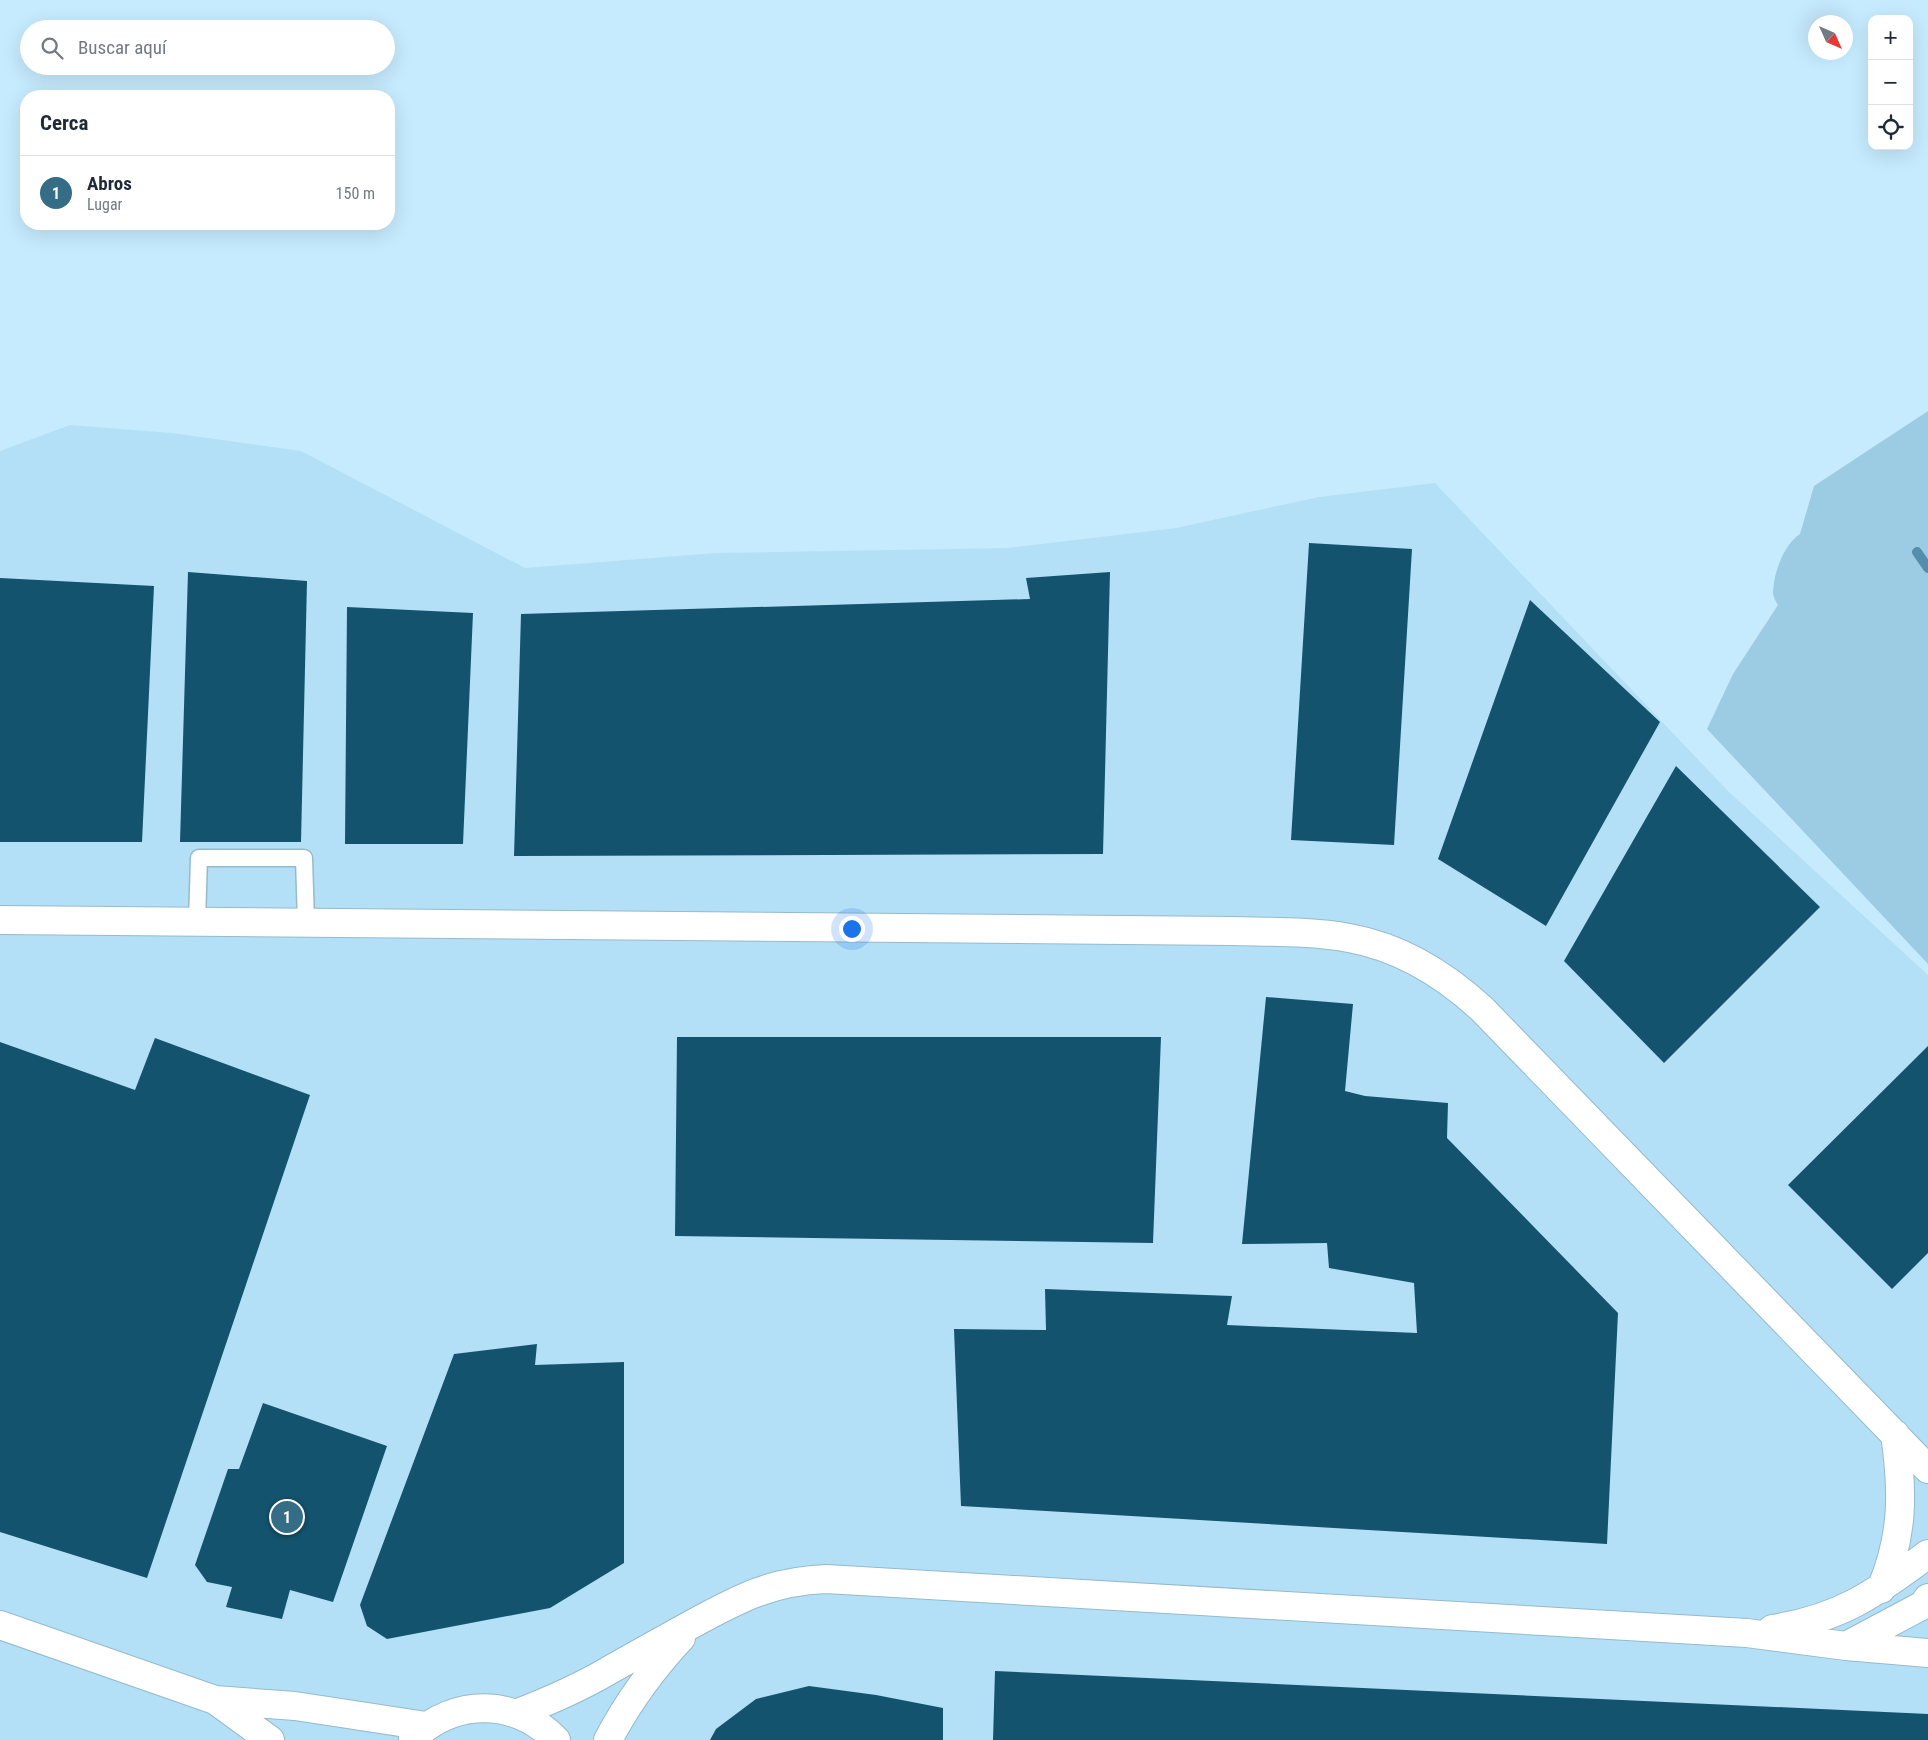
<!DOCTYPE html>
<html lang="es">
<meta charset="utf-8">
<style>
:root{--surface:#fff;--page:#f2f2f3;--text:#1f2937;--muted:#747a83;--line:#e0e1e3;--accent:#356d87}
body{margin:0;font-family:"Roboto Condensed",sans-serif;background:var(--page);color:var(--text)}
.controls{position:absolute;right:15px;top:15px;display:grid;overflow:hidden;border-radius:10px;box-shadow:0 5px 20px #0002}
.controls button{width:45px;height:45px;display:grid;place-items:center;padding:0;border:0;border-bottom:1px solid var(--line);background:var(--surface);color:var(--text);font:25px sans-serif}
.compass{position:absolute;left:1808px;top:15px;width:45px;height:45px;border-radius:50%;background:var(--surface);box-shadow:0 5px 20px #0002;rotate:135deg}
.you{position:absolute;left:851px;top:928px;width:18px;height:18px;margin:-12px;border:4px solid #fff;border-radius:50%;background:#1a73e8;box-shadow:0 0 0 8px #1a73e833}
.badge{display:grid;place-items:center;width:32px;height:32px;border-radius:50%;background:var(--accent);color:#fff;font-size:16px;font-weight:700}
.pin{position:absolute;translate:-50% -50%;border:2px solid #fff;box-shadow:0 1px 5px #0006}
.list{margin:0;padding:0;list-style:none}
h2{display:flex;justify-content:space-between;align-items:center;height:65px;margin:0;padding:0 20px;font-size:21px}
h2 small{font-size:16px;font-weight:400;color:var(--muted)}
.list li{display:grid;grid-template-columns:32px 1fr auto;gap:15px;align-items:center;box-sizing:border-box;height:75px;padding:0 20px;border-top:1px solid var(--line)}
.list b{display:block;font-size:19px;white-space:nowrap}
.list p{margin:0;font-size:16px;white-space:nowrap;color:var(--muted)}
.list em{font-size:16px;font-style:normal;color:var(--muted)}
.icon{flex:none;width:28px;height:28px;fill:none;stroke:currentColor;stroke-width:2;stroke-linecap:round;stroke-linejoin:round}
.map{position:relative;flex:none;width:1928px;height:1740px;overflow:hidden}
.search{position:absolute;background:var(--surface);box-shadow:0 5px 20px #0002;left:20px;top:20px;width:375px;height:55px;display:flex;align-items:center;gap:12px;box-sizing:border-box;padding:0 18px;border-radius:28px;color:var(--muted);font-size:19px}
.panel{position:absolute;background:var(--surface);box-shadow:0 5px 20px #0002;left:20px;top:90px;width:375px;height:140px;border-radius:20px}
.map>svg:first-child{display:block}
.built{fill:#b3e0f6}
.green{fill:#9ccbe4}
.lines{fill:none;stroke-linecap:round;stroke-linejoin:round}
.stream{stroke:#548eab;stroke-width:10}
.building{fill:#14536d}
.service-casing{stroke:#96bacc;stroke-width:19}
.minor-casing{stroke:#96bacc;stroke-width:30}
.service{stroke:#fff;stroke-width:16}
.minor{stroke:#fff;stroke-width:28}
</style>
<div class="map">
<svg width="1928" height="1740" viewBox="0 0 1928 1740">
<rect width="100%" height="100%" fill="#c6ebfe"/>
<path class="built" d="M70 425 172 433 301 451 525 568 716 553 1008 548 1176 528 1319 497 1435 483 1728 791 1928 975V1740H0V451Z"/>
<path class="green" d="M1928 411V964L1707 729 1733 674 1778 605C1776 602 1774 598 1773 594 1773 575 1783 545 1800 534L1814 486Z"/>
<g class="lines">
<path class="stream" d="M1917 552 1928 568"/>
</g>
<path class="building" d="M1309 543 1412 549 1394 845 1291 840Z
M188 572 307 581 301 842H180Z
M1110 572 1103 854 514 856 521 614 1030 599 1026 578Z
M0 578 154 586 142 842H0Z
M1530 600 1660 722 1546 926 1438 859Z
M347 607 473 613 463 844H345Z
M1676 766 1820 907 1664 1063 1564 961Z
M1266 997 1353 1004 1345 1091 1365 1096 1448 1103 1447 1138 1618 1313 1607 1544 961 1506 954 1329 1046 1330 1045 1289 1232 1296 1227 1325 1417 1333 1414 1283 1329 1268 1327 1243 1242 1244Z
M677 1037H1161L1153 1243 675 1236Z
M155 1038 310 1095 147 1578 0 1532V1042L135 1090Z
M1928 1046V1253L1892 1289 1788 1185Z
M537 1344 535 1365 624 1362V1563L550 1608 387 1639 367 1626 360 1605 454 1354Z
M263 1403 387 1446 333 1602 290 1590 282 1619 226 1607 232 1587 207 1582 195 1565 228 1469H239Z
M995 1671 1928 1714V1740H993Z
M809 1686 876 1695 943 1708V1740H710L716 1729 756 1699Z"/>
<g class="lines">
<g class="service-casing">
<path id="service" d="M197 921 199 858H304L306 923"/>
</g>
<g class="minor-casing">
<path id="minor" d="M0 920 1232 931C1271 932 1311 931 1349 938 1400 947 1445 975 1482 1009L1928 1469
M1881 1589C1904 1535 1903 1490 1895 1434
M0 1625 215 1700 295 1706 426 1726
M1772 1629C1839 1619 1875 1594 1928 1554
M1846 1646 1923 1605 1928 1598
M215 1700 270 1740
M518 1713C549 1701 579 1688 608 1671 636 1655 665 1639 694 1623 740 1598 772 1581 826 1579L1747 1633 1846 1646 1928 1653
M413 1738C455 1698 515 1698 556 1740
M608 1740C628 1702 652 1669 681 1638"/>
</g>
<use href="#service" class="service"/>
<use href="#minor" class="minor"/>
</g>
</svg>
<div class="controls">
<button>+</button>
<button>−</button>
<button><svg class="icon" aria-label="locate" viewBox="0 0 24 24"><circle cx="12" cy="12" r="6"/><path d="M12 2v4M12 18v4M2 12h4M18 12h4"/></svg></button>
</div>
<svg class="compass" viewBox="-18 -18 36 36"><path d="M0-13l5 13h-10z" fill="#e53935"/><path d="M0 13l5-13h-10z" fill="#747a83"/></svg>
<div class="you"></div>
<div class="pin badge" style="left:287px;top:1517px">1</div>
<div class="search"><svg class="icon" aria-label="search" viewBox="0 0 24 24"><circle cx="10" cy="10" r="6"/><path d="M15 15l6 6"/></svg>Buscar aquí</div>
<section class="panel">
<h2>Cerca<small></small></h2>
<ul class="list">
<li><span class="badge">1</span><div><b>Abros</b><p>Lugar</p></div><em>150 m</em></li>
</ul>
</section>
</div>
